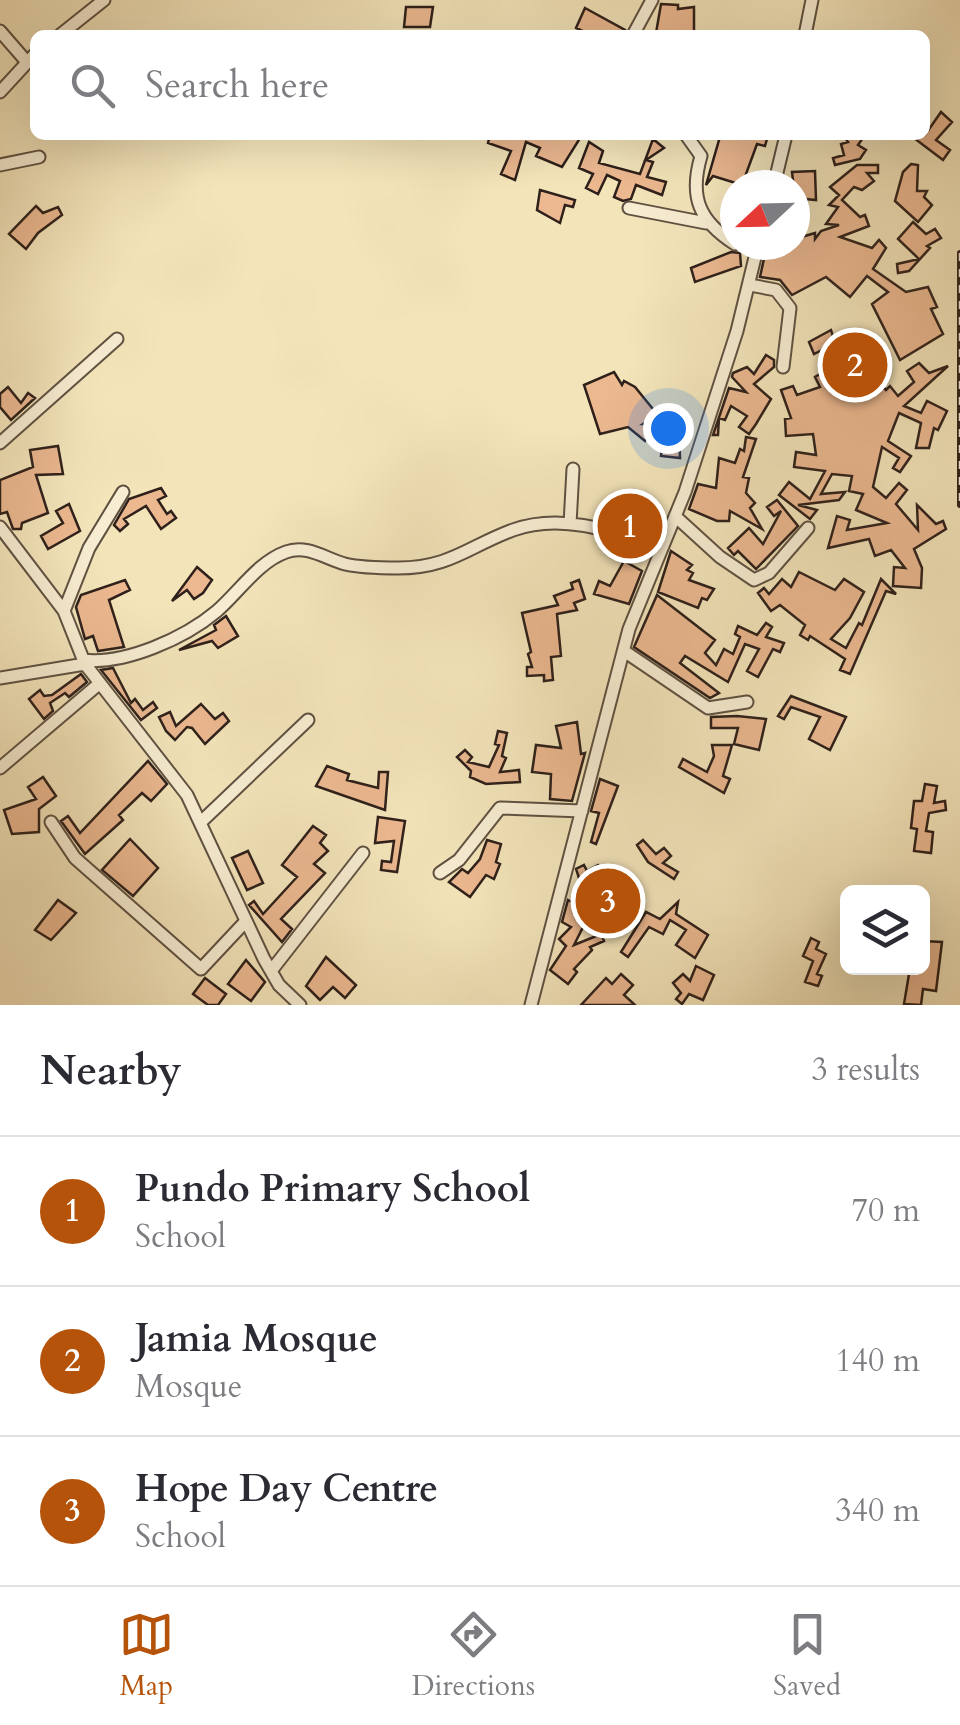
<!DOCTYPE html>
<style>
:root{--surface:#fff;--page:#f2f2f3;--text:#2b2b33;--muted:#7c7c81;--line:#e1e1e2;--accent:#b45309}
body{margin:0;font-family:Cardo,serif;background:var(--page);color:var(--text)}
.controls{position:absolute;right:30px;bottom:30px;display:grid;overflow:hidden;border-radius:15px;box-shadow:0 10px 40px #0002}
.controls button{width:90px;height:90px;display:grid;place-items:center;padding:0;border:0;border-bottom:2px solid var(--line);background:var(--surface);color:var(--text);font:50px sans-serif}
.compass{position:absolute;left:720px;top:170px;width:90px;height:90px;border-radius:50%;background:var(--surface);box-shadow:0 10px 40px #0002;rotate:248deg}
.you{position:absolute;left:668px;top:428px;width:35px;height:35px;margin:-25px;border:8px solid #fff;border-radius:50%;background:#1a73e8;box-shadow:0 0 0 15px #1a73e833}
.badge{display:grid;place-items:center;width:65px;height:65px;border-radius:50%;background:var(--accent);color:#fff;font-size:32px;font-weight:700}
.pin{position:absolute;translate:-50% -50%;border:5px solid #fff;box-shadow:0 2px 10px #0006}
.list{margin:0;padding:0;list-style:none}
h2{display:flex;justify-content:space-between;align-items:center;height:130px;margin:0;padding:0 40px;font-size:42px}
h2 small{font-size:32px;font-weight:400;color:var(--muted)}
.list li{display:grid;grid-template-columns:65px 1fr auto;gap:30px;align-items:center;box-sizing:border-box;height:150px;padding:0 40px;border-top:2px solid var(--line)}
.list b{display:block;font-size:38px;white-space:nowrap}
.list p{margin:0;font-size:32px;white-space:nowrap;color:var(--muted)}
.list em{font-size:32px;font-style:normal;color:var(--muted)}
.icon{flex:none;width:55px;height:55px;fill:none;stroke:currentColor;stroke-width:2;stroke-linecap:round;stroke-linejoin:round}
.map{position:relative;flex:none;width:960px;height:1005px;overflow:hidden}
.search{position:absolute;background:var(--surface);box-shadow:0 10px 40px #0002;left:30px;right:30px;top:30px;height:110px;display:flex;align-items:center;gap:25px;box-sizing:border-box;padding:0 35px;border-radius:15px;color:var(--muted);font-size:38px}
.sheet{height:580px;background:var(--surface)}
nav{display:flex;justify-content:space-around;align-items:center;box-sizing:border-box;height:140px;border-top:2px solid var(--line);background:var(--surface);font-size:28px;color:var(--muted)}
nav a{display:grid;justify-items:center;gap:5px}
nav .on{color:var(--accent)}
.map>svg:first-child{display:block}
.building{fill:#ebb890;stroke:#2e201a;stroke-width:2.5}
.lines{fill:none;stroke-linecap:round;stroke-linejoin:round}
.minor-casing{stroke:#5f5142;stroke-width:15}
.minor{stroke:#f7edd2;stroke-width:11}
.rail-casing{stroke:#2e201a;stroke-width:6}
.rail{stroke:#f7edd2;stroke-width:2.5;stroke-dasharray:8;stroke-linecap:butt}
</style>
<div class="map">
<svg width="960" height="1005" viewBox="0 0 960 1005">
<rect width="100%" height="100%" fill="#f3e4ba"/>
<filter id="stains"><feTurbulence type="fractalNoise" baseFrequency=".002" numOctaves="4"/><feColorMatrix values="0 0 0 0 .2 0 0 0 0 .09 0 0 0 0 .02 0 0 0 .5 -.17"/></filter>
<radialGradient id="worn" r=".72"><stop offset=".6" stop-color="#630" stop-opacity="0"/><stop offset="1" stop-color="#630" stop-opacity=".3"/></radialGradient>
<path class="building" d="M661 4 678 5V9L694 7V35L656 33Z
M406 7H433L430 27H404Z
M585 8 625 30 624 35H591L576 28Z
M941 112 952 122 936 140 950 150 943 160 910 135H925Z
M490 135H582L562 167 536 156 540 148 526 142 515 180 501 174 511 151 488 143Z
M711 135 767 139 765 146 757 144 742 185 713 176 706 185 719 140Z
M843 135H865L858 145 866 150 860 159 835 165 833 158 844 155 841 144 848 142Z
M653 139 664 148 646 160 653 162 647 177 666 182 662 195 636 185 631 199 623 201 614 197 620 181 607 175 598 194 586 188 593 174 579 168 589 142 603 151 599 163 640 174Z
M911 164 918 165 917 191H927L924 197 932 205 918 222 895 201 903 172Z
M857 165H878V173H867L874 181 862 190 854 187 842 200 860 217 865 215 869 226 840 237 872 248 879 240 886 248 873 269 906 292 928 287 937 307 931 309 943 334 900 360 872 304 888 292 867 276 850 297 826 277 792 295 780 280 760 277 767 245H795V239L815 233V239L821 231 839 225 826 224 838 207 829 205 839 195 830 187Z
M815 171 816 200 795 198 792 172Z
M540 190 575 200 573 207 565 205 560 223 537 210Z
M36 206 43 213 58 207 62 215 38 233 26 249 9 234Z
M913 222 926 234 935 229 941 238 927 246 930 248 909 271 898 273 897 264 919 259 898 239Z
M731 252 740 253 741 266 695 282 691 268Z
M831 330 835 343 840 340 853 359 840 368 826 348 814 354 809 342Z
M766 355 774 360V367L754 384 771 399 756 424 749 434 739 427 747 416 731 406 725 420 719 418 718 435H713L729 388 746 392 732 377 733 373 747 367 754 374Z
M919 363 929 373 948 366 904 406 921 413 927 401 947 411 938 430 934 428 929 448H916L921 423 899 413 888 441 911 456 900 472 893 468 899 458 882 447 873 487 886 498 899 483 907 490 896 504 918 530 917 505 936 524 943 521 946 529 914 549 922 568 921 588 893 586 894 567 905 568 891 550 875 556 869 539 828 548 837 516 850 520 847 530 887 523 856 510 863 494 849 491 852 476 832 474 821 494 845 492 839 500 798 505 817 510 810 519 779 495 789 482 810 499 825 471 794 467 796 452 816 455 813 434 786 436 785 419 791 418 781 390 793 386 797 395 820 387 815 377 835 365 855 380 865 370 886 390 890 386 898 396 914 382 907 371Z
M614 372 622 385 624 381 635 387 657 414 643 424H679L680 458 661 456 663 437 649 436 645 441 628 427 600 434 584 385Z
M8 387 21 403 28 393 35 398 11 420 0 407V394Z
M746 437 756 439 743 477 749 478 746 493 755 503 750 508 762 529 730 511 729 521H717L689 509 698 484 716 488 719 458 735 463 740 449 744 451Z
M58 446 63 474 36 475 48 513 22 523 21 529H13L7 512 0 514V480L33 467 30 450Z
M161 488 166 496 158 500 167 514 171 511 176 518 161 529 146 506 124 519 128 524 120 531 114 525 129 499Z
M777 500 798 526 756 569 738 551 734 555 728 548 749 528 763 544 781 511 774 516 767 507Z
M69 504 80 531 48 549 41 536 63 523 56 511Z
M671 551 692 565 687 570 693 573 689 580 714 589 707 600 702 598 698 608 658 592Z
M624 561 642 571 629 604 594 594 599 581 610 586Z
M197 567 212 580 203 593 194 599 187 590 172 601Z
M799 572 835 590 844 579 864 592 850 618 831 639 846 648 859 623 862 625 881 579 896 594 886 591 850 674 840 670 845 659 810 636 808 640 800 635 805 625 780 605 771 611 758 593 764 588 769 594 782 579 791 587Z
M125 580 130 590 109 600 124 647 98 651 93 636 85 639 76 607 81 595Z
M579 580 585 599 574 603 577 610 557 614 561 656 551 657 553 680 544 681V675L527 676V667H532L528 654 531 652 522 613 558 605 554 596 573 589 571 583Z
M657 595 715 640 705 653 716 665 724 649 733 654 740 637 735 634 738 626 757 635 766 623 772 627 766 637 784 643 780 652 773 649 758 677 747 671 759 649 745 644 728 682 685 656 680 663 719 693 710 698 634 647Z
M226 616 238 636 218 648 212 641 179 650 216 630 214 625Z
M113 668 131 703 135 699 143 710 153 702 157 708 141 720 101 670Z
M81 674 87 682 69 697 65 693 50 703 53 711 44 719 29 699 40 690 44 696 52 695Z
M791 696 846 717 830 750 809 739 820 717 791 707 784 719 778 716Z
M201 704 215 719 223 713 229 721 205 744 192 728 187 727 175 740 166 731 159 717 170 712 176 726Z
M737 716 766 719 759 750 734 744 738 728H711V717Z
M577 722 581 754 585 753 572 801 550 799 551 774 532 772 536 745 561 748 556 726Z
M498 731 507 733 502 756 506 758 500 772 519 770 520 782 486 784 470 777 471 771 457 757 465 750 472 757 468 762 489 767 499 745 495 744Z
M712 745H732L723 776 730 779 724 793 679 767 683 759 707 772 714 756Z
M148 761 167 784 151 801 142 793 119 815 123 820 85 854 61 821 68 816 80 833Z
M327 766 349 774 347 780 378 788 379 772H388L385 810 316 786Z
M43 777 56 796 39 809V832L12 834 4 810 36 799 28 787Z
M600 779 618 786 596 844 591 842 599 813 591 811Z
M925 784 937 786 934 803 945 801 946 810 929 813 926 831 933 832 931 853 914 851 917 829 911 828 914 801H922Z
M378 817 405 821 397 872 381 870 382 861 391 862 394 841 375 843Z
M313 826 326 835 320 843 328 851 314 864 325 873 281 919 292 929 282 942 249 905 254 901 263 914 297 877 282 865Z
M130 839 158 868 133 896 102 870Z
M487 840 501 844 496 862 500 864 494 879 486 875 470 897 449 882 462 869 468 873 480 859Z
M643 840 656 854 664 848 671 856 663 863 678 872 674 879 648 862 637 845Z
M248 851 263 883 247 890 232 858Z
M584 865 587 871 598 865 617 888 601 908 575 895 581 884 576 869Z
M58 900 76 913 51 940 35 930Z
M568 900 578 905 574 913 587 919 574 945 601 934 604 941 590 947 592 950 574 969 577 972 568 984 550 970 566 946 559 939 571 927 562 922Z
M678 902 676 914 708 935 695 958 676 945 686 930 670 920 663 934 649 927 628 957 621 952 646 912 660 919Z
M811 938 819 942 816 949 826 954 817 974 822 976 818 986 805 982 813 961 803 956Z
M922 941 942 942 936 991 923 989 921 1005 904 1004 910 968 922 970Z
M326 957 356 985 345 998 333 987 320 1000 306 986Z
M246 960 265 982 251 1001 228 984Z
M696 966 714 975 703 1000 689 994 682 1004 676 999 681 993 673 983 683 974 690 981Z
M621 974 633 985 624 995 635 1005H581L606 978 612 984Z
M205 978 226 994 218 1005H208L193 994Z"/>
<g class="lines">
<g class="minor-casing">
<path id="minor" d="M0 31 26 61
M60 35 104 0
M633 35 652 0
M805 35 812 0
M0 92 35 54
M686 135 701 156C689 197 699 221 735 244
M0 165 39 157
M774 185 786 135
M629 208 706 223
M750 285 776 290 790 308 783 367
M0 443 117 339
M675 516 720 557 754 580 769 573 808 528
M570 524 573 469
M0 527 64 611 85 664 187 795 264 959 279 985 300 1005
M64 611 89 548 123 492
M624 651 708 708 747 702
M83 660C125 665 185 638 217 611 239 592 258 562 286 552 307 544 326 559 345 564 362 568 381 568 398 568 450 568 469 546 513 530 562 512 615 532 662 548
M0 678 85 664
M0 768 100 683
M202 821 308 720
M51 822 75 858 201 969 246 921
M440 873 459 860 500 808 582 811
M271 971 363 853
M531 1005 629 629 685 492 737 331 758 245"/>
</g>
<use href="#minor" class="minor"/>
<g class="rail-casing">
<path id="rail" d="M960 253V505"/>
</g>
<use href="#rail" class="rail"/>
</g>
<rect width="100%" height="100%" filter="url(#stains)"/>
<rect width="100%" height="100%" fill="url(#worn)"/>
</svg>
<div class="controls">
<button><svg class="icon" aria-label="layers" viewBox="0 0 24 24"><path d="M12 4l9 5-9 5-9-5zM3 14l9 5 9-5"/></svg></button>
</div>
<svg class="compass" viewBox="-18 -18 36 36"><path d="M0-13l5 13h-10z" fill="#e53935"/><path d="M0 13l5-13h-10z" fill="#7c7c81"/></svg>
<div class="you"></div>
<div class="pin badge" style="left:630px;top:526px">1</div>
<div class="pin badge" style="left:855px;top:365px">2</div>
<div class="pin badge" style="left:608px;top:901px">3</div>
<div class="search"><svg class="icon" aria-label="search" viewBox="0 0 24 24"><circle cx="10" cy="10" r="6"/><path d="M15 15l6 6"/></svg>Search here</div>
</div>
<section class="sheet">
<h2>Nearby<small>3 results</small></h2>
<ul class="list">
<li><span class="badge">1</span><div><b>Pundo Primary School</b><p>School</p></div><em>70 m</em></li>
<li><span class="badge">2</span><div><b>Jamia Mosque</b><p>Mosque</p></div><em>140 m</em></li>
<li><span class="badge">3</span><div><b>Hope Day Centre</b><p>School</p></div><em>340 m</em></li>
</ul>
</section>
<nav>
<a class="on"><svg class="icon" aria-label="map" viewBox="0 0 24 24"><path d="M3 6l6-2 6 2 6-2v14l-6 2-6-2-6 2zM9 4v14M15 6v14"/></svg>Map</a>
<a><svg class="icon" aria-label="directions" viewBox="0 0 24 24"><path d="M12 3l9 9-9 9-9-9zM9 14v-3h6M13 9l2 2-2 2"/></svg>Directions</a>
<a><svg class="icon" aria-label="saved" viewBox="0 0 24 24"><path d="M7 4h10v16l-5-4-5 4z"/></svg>Saved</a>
</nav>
